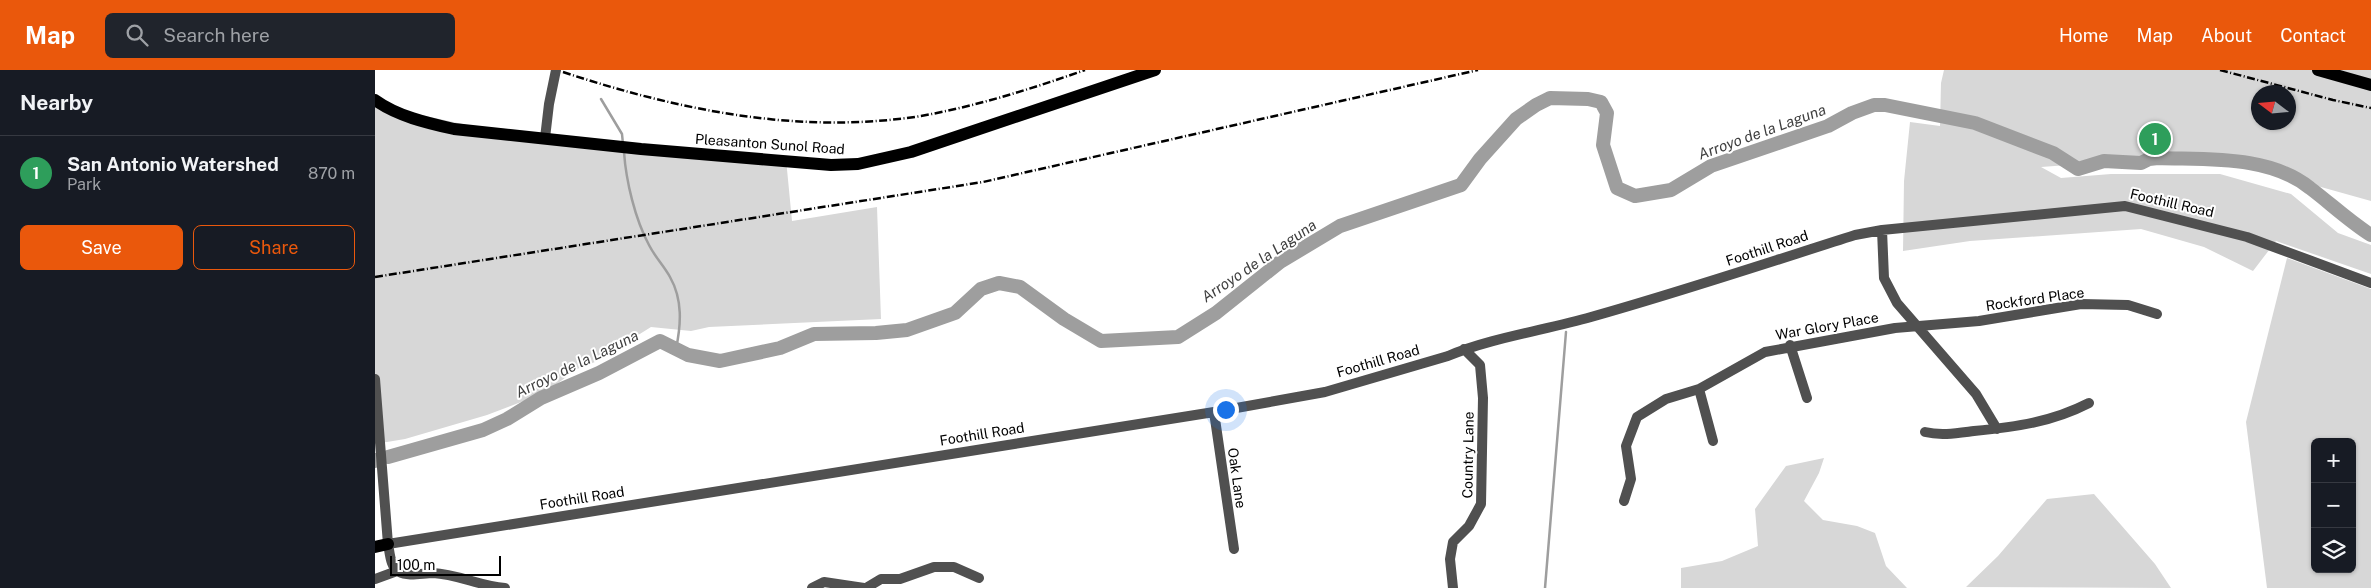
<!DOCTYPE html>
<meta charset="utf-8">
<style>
:root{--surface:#171b24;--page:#20242c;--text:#f1f3f6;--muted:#9ea1a6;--line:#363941;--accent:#ea580c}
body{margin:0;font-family:"Public Sans",sans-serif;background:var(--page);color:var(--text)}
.controls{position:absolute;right:15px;bottom:15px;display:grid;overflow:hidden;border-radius:8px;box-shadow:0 1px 4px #0004}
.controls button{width:45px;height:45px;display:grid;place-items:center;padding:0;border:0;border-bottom:1px solid var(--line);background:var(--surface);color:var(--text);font:25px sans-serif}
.compass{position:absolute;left:1876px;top:15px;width:45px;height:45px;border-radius:50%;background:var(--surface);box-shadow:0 1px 4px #0004;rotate:286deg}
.scale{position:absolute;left:15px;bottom:12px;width:111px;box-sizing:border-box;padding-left:5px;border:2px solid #000;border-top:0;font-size:14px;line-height:18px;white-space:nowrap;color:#000;-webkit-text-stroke:4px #fff;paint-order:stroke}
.you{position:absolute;left:850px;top:339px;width:18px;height:18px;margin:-12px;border:4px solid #fff;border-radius:50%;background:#1a73e8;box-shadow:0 0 0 8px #1a73e833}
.badge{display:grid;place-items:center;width:32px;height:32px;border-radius:50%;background:var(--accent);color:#fff;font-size:16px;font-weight:700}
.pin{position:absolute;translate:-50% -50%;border:2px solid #fff;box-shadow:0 1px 5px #0006}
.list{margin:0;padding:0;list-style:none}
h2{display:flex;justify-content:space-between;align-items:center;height:65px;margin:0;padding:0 20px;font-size:21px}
h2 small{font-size:16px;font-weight:400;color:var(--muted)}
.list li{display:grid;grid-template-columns:32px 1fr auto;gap:15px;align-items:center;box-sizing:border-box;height:75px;padding:0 20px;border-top:1px solid var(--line)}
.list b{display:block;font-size:19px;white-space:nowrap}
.list p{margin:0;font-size:16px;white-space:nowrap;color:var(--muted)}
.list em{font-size:16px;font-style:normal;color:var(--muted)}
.actions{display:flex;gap:10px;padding:15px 20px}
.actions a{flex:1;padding:11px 0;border:1px solid var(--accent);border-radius:8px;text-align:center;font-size:18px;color:var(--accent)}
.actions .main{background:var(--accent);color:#fff}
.icon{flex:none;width:28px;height:28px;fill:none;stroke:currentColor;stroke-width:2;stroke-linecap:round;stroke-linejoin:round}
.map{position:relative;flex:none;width:1996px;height:518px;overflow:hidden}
header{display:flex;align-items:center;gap:30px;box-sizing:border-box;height:70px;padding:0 25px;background:var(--accent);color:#fff}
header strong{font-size:24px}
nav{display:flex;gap:28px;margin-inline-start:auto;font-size:18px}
.search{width:350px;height:45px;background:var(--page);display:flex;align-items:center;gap:12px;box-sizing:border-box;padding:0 18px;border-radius:8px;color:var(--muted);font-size:19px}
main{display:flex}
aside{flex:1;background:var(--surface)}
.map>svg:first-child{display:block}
.green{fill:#d7d7d7;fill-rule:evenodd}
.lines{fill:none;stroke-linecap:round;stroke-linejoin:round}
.stream{stroke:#9e9e9e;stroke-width:2.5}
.river{stroke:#9e9e9e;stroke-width:14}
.minor{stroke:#505050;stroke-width:10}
.major{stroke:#000;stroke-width:12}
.rail{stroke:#000;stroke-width:2.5;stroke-dasharray:8 2.5 1 2.5;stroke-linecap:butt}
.labels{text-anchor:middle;stroke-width:4;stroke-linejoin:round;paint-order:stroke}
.street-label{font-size:14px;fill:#000;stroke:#fff}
.water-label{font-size:15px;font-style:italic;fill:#3f3f3f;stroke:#fff}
</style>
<header>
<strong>Map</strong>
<div class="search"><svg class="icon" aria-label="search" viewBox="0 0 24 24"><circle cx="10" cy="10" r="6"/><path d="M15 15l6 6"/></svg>Search here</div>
<nav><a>Home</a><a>Map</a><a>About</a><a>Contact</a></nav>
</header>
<main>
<aside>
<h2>Nearby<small></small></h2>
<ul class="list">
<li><span class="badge" style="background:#2e9e5b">1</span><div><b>San Antonio Watershed</b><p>Park</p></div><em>870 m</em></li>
</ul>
<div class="actions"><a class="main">Save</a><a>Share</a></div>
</aside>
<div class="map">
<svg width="1996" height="518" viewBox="0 0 1996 518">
<rect width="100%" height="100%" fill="#fff"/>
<path class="green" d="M1569 0H1996V131L1831 85 1666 97 1686 108 1736 104H1845L1916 124 1963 163 1996 175V204L1901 171 1878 201 1829 177 1766 159 1595 171 1528 181 1529 111 1535 52 1565 56 1566 13ZM1884 22H1914V52H1884Z
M0 26 37 43 92 55 411 89 417 151 502 137 506 249 334 257 316 261 276 257 220 292 202 299 171 322 154 329 112 345 30 369 0 374Z
M1912 188 1996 219V518H1892L1871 352ZM1940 372H1977V499H1940Z
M1449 388 1444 403 1429 431 1448 450 1482 456 1500 463 1511 496 1532 518H1306V498L1347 491 1383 476 1380 439 1411 396Z
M1719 424 1780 494 1796 518 1591 517 1623 486 1672 429Z"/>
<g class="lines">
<path class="stream" d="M226 29 247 64 248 74
M249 82C251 111 260 149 274 175 280 187 289 196 295 207 308 230 306 255 301 279
M1170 518 1191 262"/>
<path class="river" d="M13 387 108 360 132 349 166 328 224 303 285 271 313 285 345 291 405 278 439 264 501 263 532 260 580 243 606 219 624 213 645 217 689 249 726 271 803 267 841 243 905 192 965 156 1086 115 1105 89 1141 49 1161 35 1175 28 1213 29 1226 32 1232 43 1228 75 1242 118 1260 126 1296 120 1336 96 1453 56 1477 43 1499 35H1510L1600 53 1678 83 1703 99 1729 91 1766 93 1774 89 1783 88C1832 90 1894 85 1935 118 1955 133 1975 152 1996 165
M0 391 1 390"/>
<path class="minor" d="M170 68 174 34 181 0
M1507 160 1509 208 1522 233 1601 324 1622 359
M1415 275 1432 328
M0 309 13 474C15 483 15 497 24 502 33 507 48 503 58 503 82 504 105 516 130 518
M1324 319 1338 371
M839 342 859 479
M1550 362C1566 366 1583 363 1599 361 1641 357 1677 352 1714 333
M1249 431 1256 409 1251 376 1262 347 1291 329 1324 319 1390 282 1520 258 1604 251 1706 234 1753 235 1782 244
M13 474 839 342 950 322 1073 286C1115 268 1171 260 1216 247 1305 222 1392 193 1480 165L1507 160 1750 136 1872 167 1996 213
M0 509 22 501
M437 518 449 512 489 518
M491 518 506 509H525L559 497H579L604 508
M1078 518 1075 489 1078 472 1094 456 1106 434 1108 328 1105 295 1089 279"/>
<path class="major" d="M1943 0 1996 15
M0 30C22 46 52 53 79 59L266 79 456 95 483 94 536 82 780 0
M0 477 13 474"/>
<path class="rail" d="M1845 0 1958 30 1996 38
M188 2C303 40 424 65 546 46 602 36 656 19 710 0
M0 207 608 112 1103 0"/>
</g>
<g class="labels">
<g class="street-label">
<text transform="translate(395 74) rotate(4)" y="5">Pleasanton Sunol Road</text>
<text transform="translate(1797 133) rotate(13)" y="5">Foothill Road</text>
<text transform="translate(1392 178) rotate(-18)" y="5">Foothill Road</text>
<text transform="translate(1660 229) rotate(-8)" y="5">Rockford Place</text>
<text transform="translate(1452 256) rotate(-10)" y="5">War Glory Place</text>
<text transform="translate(1003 291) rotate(-16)" y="5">Foothill Road</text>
<text transform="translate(607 364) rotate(-9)" y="5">Foothill Road</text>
<text transform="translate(1093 385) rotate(-89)" y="5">Country Lane</text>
<text transform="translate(862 408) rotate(82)" y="5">Oak Lane</text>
<text transform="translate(207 428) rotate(-9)" y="5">Foothill Road</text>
</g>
<g class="water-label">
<text transform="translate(1387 62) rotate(-20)" y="5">Arroyo de la Laguna</text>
<text transform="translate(884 191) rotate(-34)" y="5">Arroyo de la Laguna</text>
<text transform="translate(202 294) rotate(-26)" y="5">Arroyo de la Laguna</text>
</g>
</g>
</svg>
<div class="controls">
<button>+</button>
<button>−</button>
<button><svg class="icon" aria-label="layers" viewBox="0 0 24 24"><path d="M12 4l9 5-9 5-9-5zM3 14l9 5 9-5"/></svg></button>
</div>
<svg class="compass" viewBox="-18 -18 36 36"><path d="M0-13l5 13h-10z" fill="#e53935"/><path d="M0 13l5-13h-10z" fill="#9ea1a6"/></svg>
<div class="scale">100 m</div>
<div class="you"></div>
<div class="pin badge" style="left:1780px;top:69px;background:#2e9e5b">1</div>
</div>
</main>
